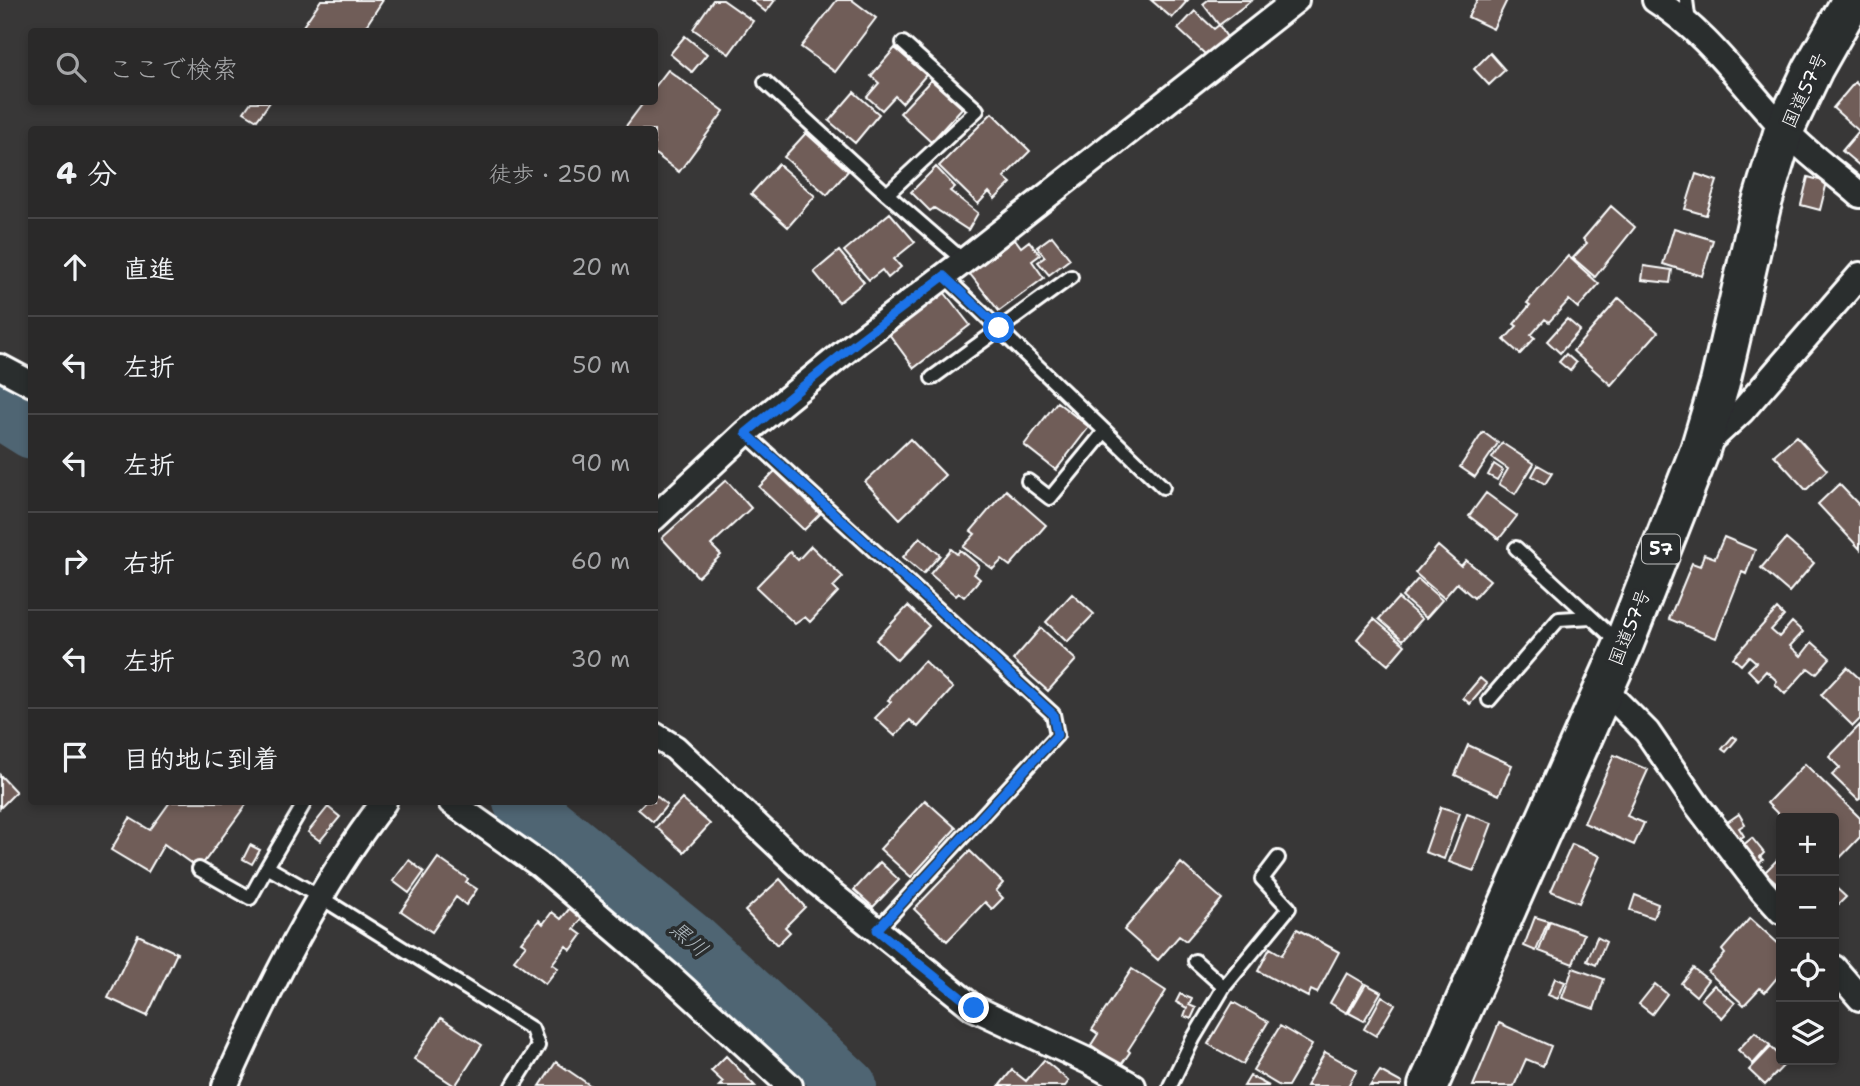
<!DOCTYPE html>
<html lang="ja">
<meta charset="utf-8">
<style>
:root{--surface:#2a2929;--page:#363535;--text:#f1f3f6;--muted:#a5a6a8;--line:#464546}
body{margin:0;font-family:"Shantell Sans","Klee One",sans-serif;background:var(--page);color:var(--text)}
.controls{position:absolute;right:21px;bottom:21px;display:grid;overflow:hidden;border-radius:7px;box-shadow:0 4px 10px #0003}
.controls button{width:63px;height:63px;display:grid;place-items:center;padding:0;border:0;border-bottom:2px solid var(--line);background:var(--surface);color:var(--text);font:35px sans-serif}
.stop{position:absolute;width:21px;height:21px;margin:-16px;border:5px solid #1a73e8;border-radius:50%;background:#fff}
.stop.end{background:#1a73e8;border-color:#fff;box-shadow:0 2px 7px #0008}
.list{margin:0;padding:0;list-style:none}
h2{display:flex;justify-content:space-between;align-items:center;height:91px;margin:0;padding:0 28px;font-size:30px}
h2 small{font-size:23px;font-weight:400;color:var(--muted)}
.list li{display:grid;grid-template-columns:46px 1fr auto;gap:21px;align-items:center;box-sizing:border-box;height:98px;padding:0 28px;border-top:2px solid var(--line)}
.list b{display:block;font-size:26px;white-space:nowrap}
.list em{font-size:23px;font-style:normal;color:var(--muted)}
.icon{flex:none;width:38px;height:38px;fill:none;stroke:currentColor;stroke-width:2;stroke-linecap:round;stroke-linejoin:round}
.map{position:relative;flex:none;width:1860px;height:1086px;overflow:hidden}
.search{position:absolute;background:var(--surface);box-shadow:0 4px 10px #0003;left:28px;top:28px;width:630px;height:77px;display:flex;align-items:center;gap:18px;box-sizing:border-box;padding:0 24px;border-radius:7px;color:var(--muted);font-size:26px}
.panel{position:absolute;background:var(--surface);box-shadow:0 4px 10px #0003;left:28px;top:126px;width:630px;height:679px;border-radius:7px}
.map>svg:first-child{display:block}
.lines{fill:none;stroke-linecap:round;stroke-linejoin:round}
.river{stroke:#4f6573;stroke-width:56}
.building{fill:#6f5d59;stroke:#fff;stroke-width:2}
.service-casing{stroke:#fff;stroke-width:18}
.minor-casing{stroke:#fff;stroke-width:30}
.trunk-casing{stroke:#fff;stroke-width:44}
.service{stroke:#2a2d2e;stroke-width:12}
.minor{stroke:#2a2d2e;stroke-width:24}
.trunk{stroke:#2a2d2e;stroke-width:38}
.route{stroke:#1a73e8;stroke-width:9}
.labels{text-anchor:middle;stroke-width:7;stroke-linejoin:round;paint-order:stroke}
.shield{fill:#2a2d2e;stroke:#bfc0c0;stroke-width:2}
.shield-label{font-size:18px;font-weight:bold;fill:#fff}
.street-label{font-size:19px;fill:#fff;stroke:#2a2d2e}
.water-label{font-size:21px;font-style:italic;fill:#b0bac0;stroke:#2a2d2e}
</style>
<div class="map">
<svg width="1860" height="1086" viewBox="0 0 1860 1086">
<rect width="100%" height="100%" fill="#383737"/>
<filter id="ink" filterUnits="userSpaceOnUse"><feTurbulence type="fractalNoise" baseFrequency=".0143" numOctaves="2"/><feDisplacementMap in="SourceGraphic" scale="14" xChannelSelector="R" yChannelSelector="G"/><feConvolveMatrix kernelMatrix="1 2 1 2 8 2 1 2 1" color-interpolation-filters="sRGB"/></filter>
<g filter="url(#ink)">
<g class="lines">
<path class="river" d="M0 411 32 431
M521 802 692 941 849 1086"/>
</g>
<path class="building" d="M321 0H383L362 32H299Z
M713 0H723L753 21 729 54 693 29Z
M751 0H775L766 12Z
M837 0H852L876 18 835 72 801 47Z
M1151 0H1188L1172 18Z
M1208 0H1252L1219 25 1203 4Z
M1477 0H1507L1493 29 1468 17Z
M1195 11 1214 29 1219 25 1228 39 1206 55 1178 29Z
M685 36 707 54 692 72 670 54Z
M895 48 926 75 902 103 895 96 882 110 867 97 879 83 871 76Z
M1490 53 1505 70 1489 85 1474 69Z
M668 70 724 111 679 172 654 153V130H623L644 102H654V88Z
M931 80 962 108 931 142 900 113Z
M1855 82 1860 87V166L1842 151 1859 131 1833 108Z
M854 92 879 114 855 143 829 121Z
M251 102H270L257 120 244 112Z
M992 113 1030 151 1004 177 1011 183 995 199 989 192 978 204 939 166Z
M806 133 848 171 827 195 784 157Z
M778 164 815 196 788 227 751 194Z
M936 167 955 187 950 191 978 213 968 230 934 208 930 211 911 192Z
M1696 174 1717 181 1706 215 1685 209Z
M1808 177 1827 182 1820 210 1801 205Z
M1611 206 1635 227 1595 277 1573 258 1587 243 1583 239Z
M890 213 915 242 894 259 901 267 888 278 882 270 869 280 844 251Z
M1674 228 1713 240 1702 276 1663 264Z
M1052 236 1070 259 1049 275 1038 262 1045 257 1037 247Z
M1015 239 1021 247 1029 241 1040 255 1032 261 1044 278 999 311 970 274Z
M839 251 864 282 839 302 814 272Z
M1568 256 1599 284 1578 308 1569 300 1549 322 1545 319 1531 335 1535 338 1520 354 1504 340 1517 326 1514 324 1530 305 1527 303Z
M1644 266 1672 270 1670 283 1642 280Z
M944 292 970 325 914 368 889 334Z
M1619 298 1658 332 1611 385 1573 351Z
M1567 319 1580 330 1560 353 1547 341Z
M1566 354 1576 363 1570 371 1559 362Z
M1057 402 1089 427 1056 470 1024 445Z
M1483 432 1498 443 1475 477 1460 467Z
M1796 436 1827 470 1806 490 1774 455Z
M910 439 945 475 900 519 865 482Z
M1502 443 1534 464 1515 494 1499 484 1508 469 1492 458Z
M1494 464 1503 470 1497 480 1488 475Z
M1538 465 1552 473 1545 484 1532 476Z
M775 471 820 514 804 530 759 487Z
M726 480 751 508 711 545 721 555 698 577 662 538Z
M1839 484 1860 506V549L1818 504Z
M1006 490 1046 525 1010 566 1002 560 993 569 963 547 975 534 971 531Z
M1486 493 1517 516 1499 539 1469 516Z
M920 537 940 555 923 574 903 557Z
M1724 537 1755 550 1746 574 1742 572 1716 638 1669 619 1692 563 1700 566 1704 554 1715 558Z
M1786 539 1814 563 1789 592 1761 568Z
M811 546 843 577 833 587 838 592 810 622 805 617 795 624 756 587 790 552 798 560Z
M1438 546 1461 566 1466 560 1490 580 1474 598 1457 583 1444 598 1415 573Z
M951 549 957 554 960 550 979 566 974 574 980 579 964 597 959 593 956 596 930 574Z
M1418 579 1442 600 1426 618 1402 597Z
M1072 594 1094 614 1067 642 1046 622Z
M1398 598 1422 619 1403 640 1379 619Z
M908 606 929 626 897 660 876 640Z
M1777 609 1784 616 1771 630 1779 637 1792 622 1803 632 1790 646 1801 656 1812 642 1830 658 1816 674 1808 668 1785 694 1775 684 1777 681 1766 671 1758 680 1748 670 1756 662 1749 656 1741 665 1733 658Z
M1374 619 1405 645 1388 665 1357 639Z
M1041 628 1076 660 1048 691 1013 660Z
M924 661 953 688 918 727 910 720 895 736 875 718 891 702 888 700Z
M1847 667 1860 679V719L1853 726 1821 695Z
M1480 678 1487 684 1470 704 1463 698Z
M1860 725V799L1858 800 1832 775 1840 768 1829 757Z
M1733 736 1737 739 1726 752 1722 749Z
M1468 745 1512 765 1499 795 1455 775Z
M1614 755 1648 770 1627 816 1644 823 1634 845 1584 823Z
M1805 764 1860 818V837L1834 864V818H1782L1767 803Z
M0 775 16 792 0 808Z
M654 794 667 805 653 822 638 809 645 802H654Z
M682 799 710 824 684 852 656 827Z
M925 800 956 828 911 877 880 849Z
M170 802H248L199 869 164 844 148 872 111 850 130 818 150 830Z
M328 807 340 817 320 841 308 832Z
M1441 807 1460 813 1444 859 1425 852Z
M1467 814 1492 823 1474 871 1449 862Z
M1739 814 1745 824 1739 828 1744 836 1738 840 1726 823Z
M1752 838 1764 853 1760 857 1763 860 1757 865 1742 846Z
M1572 844 1600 856 1579 903 1551 891Z
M250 845 260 850 252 864 243 859Z
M970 851 1003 883 996 891 1003 898 992 909 985 902 947 941 914 909Z
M1781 856V887L1765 872Z
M438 858 468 879 466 882 477 889 466 905 456 897 432 932 401 911Z
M409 860 424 872 409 893 393 881Z
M880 862 899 880 873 907 854 890Z
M1181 863 1222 899 1186 941 1179 936 1158 960 1124 930Z
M780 879 805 907 785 927 790 932 777 945 745 911Z
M1834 886 1846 897 1834 909Z
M1635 895 1658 904 1653 918 1630 910Z
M570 908 582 918 574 929 582 935 571 950 566 946 552 964 558 968 545 984 514 960 526 945 521 942 539 920 543 924 552 912 561 919Z
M1535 917 1548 921 1536 951 1524 946Z
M1750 918 1781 946V973L1765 992 1760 988 1744 1005 1708 972 1725 954 1722 950Z
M1550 921 1584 934 1573 964 1539 951Z
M1297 929 1339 952 1317 993 1311 990 1308 997 1258 971 1270 948 1282 955Z
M138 935 177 953 147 1016 108 998Z
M1597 937 1606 942 1596 965 1587 961Z
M1573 968 1604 979 1594 1009 1562 998Z
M1693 968 1708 980 1696 996 1681 983Z
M1132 969 1166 991 1128 1050 1130 1052 1121 1065 1091 1045 1098 1034 1092 1030Z
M1347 973 1364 983 1347 1013 1330 1003Z
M1555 978 1565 982 1558 999 1548 995Z
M1366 984 1381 992 1364 1021 1349 1013Z
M1655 984 1667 994 1652 1014 1639 1004Z
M1714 985 1735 1003 1722 1018 1701 999Z
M1180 994 1192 999 1189 1005 1196 1008 1191 1019 1184 1016 1187 1008 1176 1002Z
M1382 996 1395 1004 1376 1036 1364 1029Z
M1233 1002 1268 1022 1243 1064 1208 1044Z
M441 1018 482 1045 455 1086 414 1059Z
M1499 1023 1551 1046 1543 1066 1526 1059 1514 1086H1473Z
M1280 1026 1312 1045 1288 1086H1280L1253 1070Z
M1755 1032 1770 1045 1753 1064 1738 1050Z
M1771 1047 1781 1057V1060L1787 1062 1765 1085 1749 1070Z
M1325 1052 1357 1070 1348 1086H1306Z
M726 1056 755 1086H719L723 1082 711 1071Z
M1044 1060 1069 1081 1065 1086H999L1012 1070 1026 1081Z
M556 1062 591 1086H540Z
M1380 1071 1402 1083 1401 1086H1370Z
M1250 1076 1269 1086H1244Z"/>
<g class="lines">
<g class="service-casing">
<path id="service" d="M1686 0 1689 23
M765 82 887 194 964 261
M887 194 977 110 903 43
M944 276 1163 487
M932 378 1071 277
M745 433 1053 714 1057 735 877 930
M1028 481 1050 498 1105 431
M1516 548 1619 643
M1489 700 1559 619 1591 617
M267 867 305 802
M199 869 250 898 267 867 320 897 532 1029 538 1046 513 1086
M1195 961 1224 987
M1170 1086 1193 1039 1224 987 1289 908 1262 879 1278 858"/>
</g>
<g class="minor-casing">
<path id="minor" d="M1655 0C1708 33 1741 84 1783 128 1806 153 1835 173 1860 195
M0 367 32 384
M1705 445 1742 411 1860 275
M654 518 745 433 857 342 964 261 1296 0
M1604 689 1647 732 1697 805 1762 890 1781 911
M654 735 675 748 817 882 974 1008 1088 1061 1133 1086
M451 802 540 865 671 977 790 1086
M1834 968 1860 998
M225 1086C270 986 318 888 384 802"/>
</g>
<g class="trunk-casing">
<path id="trunk" d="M1428 1086 1623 646 1700 450 1720 383 1761 206 1784 130 1813 69 1852 0"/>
</g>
<use href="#service" class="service"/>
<use href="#minor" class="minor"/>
<use href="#trunk" class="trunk"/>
</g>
</g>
<g class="lines" filter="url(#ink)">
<path class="route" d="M974 1008 877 930 1057 735 1053 714 746 433 857 342 944 276 999 328"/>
</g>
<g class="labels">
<rect class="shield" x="1642" y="534.5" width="38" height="29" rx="5"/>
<g class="shield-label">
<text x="1661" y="555">57</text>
</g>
<g class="street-label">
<text transform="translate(1804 90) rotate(-65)" y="7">国道57号</text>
<text transform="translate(1629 627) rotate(-68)" y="7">国道57号</text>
</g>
<g class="water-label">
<text transform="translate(689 939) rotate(41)" y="7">黒川</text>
</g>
</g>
</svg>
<div class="controls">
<button>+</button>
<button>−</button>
<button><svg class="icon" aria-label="locate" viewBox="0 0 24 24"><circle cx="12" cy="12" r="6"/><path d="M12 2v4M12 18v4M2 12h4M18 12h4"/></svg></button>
<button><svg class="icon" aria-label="layers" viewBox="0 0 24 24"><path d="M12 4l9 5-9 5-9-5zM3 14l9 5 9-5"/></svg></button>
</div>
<div class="stop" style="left:999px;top:328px"></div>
<div class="stop end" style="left:974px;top:1008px"></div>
<div class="search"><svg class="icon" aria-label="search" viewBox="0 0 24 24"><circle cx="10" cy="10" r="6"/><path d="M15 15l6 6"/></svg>ここで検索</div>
<section class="panel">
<h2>4 分<small>徒歩 · 250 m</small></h2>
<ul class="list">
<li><svg class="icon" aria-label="ahead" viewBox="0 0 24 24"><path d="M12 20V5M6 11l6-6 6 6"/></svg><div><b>直進</b></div><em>20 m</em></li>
<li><svg class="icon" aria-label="left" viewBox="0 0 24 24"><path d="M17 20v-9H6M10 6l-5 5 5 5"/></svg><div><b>左折</b></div><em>50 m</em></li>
<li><svg class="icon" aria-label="left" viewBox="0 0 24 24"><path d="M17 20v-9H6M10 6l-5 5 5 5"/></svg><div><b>左折</b></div><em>90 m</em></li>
<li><svg class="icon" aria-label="right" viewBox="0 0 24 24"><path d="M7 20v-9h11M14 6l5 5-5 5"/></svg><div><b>右折</b></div><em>60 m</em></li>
<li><svg class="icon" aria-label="left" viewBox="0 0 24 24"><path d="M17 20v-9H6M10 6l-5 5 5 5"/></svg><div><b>左折</b></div><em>30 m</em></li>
<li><svg class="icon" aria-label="arrive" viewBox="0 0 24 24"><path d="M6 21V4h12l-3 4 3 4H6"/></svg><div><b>目的地に到着</b></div></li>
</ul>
</section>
</div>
